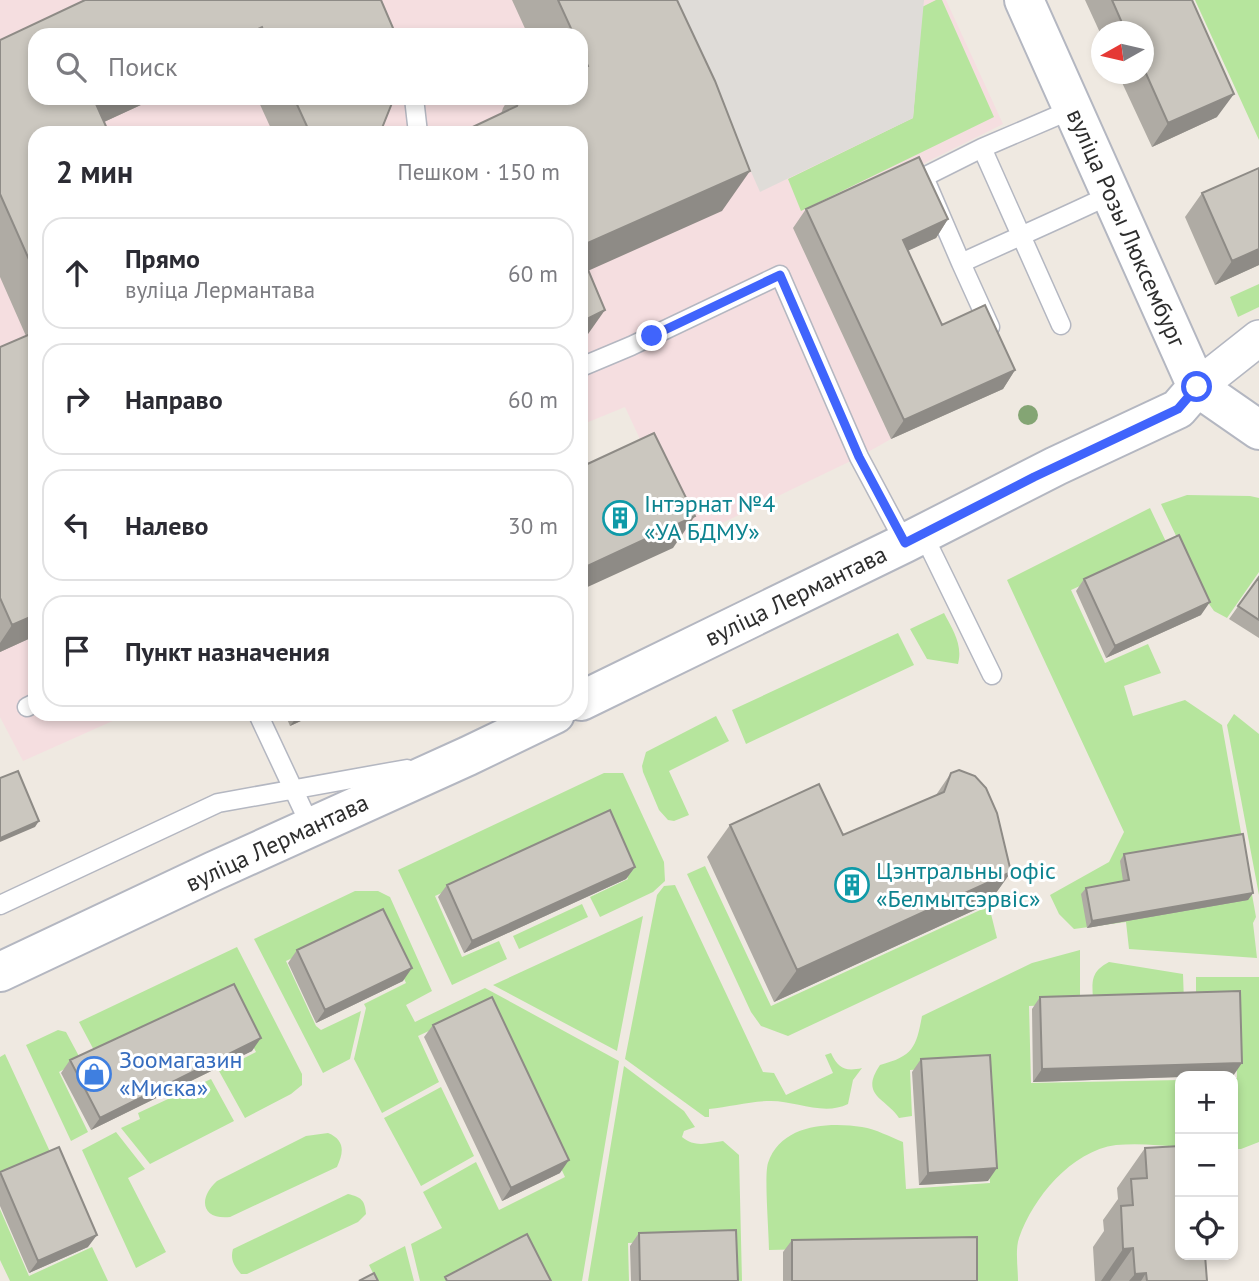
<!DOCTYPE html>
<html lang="ru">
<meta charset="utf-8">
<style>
:root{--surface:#fff;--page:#f2f2f3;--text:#2b2b33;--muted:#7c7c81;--line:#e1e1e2}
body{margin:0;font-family:"PT Sans",sans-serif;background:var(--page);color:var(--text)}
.controls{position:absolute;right:21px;bottom:21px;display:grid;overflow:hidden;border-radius:14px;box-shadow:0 4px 10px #0003}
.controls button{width:63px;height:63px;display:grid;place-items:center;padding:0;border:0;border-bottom:2px solid var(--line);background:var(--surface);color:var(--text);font:35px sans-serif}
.compass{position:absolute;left:1091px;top:21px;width:63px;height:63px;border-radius:50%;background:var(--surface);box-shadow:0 4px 10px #0003;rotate:262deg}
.stop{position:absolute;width:21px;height:21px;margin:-16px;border:5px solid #4064fc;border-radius:50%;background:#fff}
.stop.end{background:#4064fc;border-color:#fff;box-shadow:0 2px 7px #0008}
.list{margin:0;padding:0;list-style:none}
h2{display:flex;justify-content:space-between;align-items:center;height:91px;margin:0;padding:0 28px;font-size:30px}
h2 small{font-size:23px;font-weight:400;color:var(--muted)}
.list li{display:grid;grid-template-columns:46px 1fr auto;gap:21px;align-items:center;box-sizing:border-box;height:112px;margin:0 14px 14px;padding:0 14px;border:2px solid var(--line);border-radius:21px}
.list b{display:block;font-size:26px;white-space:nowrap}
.list p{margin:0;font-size:23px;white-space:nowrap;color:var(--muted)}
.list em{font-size:23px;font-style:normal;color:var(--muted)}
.icon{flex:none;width:38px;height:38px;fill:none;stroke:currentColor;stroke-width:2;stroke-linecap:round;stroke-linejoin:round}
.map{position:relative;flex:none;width:1259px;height:1281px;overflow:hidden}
.search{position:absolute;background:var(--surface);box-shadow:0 4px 10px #0003;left:28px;top:28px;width:560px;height:77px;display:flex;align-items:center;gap:18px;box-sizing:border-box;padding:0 24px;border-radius:21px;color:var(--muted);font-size:26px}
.panel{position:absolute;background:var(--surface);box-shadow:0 4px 10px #0003;left:28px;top:126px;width:560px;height:595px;border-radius:21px}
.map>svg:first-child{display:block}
.medical{fill:#f5dee0;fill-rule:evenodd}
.green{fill:#b6e59d}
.plaza{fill:#dfdcd8}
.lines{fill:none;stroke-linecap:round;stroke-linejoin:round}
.lane-casing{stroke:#b4b7c1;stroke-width:21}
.street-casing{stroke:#b4b7c1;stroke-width:38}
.secondary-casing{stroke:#b4b7c1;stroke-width:42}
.lane{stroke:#fff;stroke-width:18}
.street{stroke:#fff;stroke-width:35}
.secondary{stroke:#fff;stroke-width:38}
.tree{fill:#84a574}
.wall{fill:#afaba4}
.shaded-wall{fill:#8e8b86}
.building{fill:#cbc7bf;stroke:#8e8b86;stroke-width:2}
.route{stroke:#4064fc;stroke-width:9}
.labels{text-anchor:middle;stroke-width:6;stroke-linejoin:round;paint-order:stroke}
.street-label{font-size:24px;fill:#2e2e2e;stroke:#fff}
.culture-label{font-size:24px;fill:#0d838f;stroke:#fff;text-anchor:start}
.shop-label{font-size:24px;fill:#366cbe;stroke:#fff;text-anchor:start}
</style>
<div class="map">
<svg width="1259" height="1281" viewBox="0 0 1259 1281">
<rect width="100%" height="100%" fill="#efe9e1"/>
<path class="medical" d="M0 0H946L1003 124 794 228 891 439 859 457 687 540 625 407 581 425V133H35V714L126 715 23 761 0 717ZM35 35H581V98H35Z"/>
<path class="green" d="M936 0H942L994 117 801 211 788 179 913 118 922 7Z
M1195 0H1259V140Z
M1259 284V307L1238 317 1230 297Z
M1187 495 1250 496 1259 498V572L1227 618 1214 611 1207 601 1161 504Z
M1150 508 1168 546 1071 590 1105 663 1148 644 1161 673 1124 686 1133 716 1185 700 1222 725 1256 917 1253 923 1257 958 1129 949 1126 922 1074 929 1059 914 1050 895 1109 862 1124 832 1007 580Z
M944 613C953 630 963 645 958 664L927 659 910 629Z
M898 633 914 665 746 744 732 710Z
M1234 714 1259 734V895L1227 725Z
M716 716 729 741 669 771 689 815 674 821 668 820 659 810 643 772 642 766 646 752Z
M604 773H623L664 862 665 881 653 892 600 917 590 897 628 879 600 821 435 896 462 957 499 941 507 959 452 985 398 870Z
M705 866 771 1006 989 906 997 938 788 1036 761 1026 751 1012 687 874Z
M675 885 763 1072 774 1073 786 1095 833 1073 825 1055 831 1053C838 1068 845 1072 862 1068L853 1080 848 1104C824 1116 796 1101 771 1101 751 1101 729 1107 709 1109V1117H705L625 1059 657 895 664 886Z
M355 891H378L390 897 432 991 406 1005 415 1022 485 988 619 1061 582 1281H420L411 1244 442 1228 423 1192 476 1162 499 1210 565 1177 485 1005 418 1036 439 1082 382 1113 354 1059 366 1008 364 1004 406 983 376 919 286 961 316 1026 321 1030 361 1011 350 1059 323 1073 254 939Z
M582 904 588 917 519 949 513 936Z
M643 916 617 1051 493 985Z
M237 947 302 1074V1085L291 1094 245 1118 219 1071 256 1052 226 994 96 1054 79 1022Z
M1080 950V1004L1029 1006 1031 1083 1180 1080V1147C1159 1145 1137 1143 1116 1145 1071 1151 1033 1198 1019 1238 1015 1250 1018 1268 1018 1281H971L970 1245 769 1250C769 1232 764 1176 768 1163 781 1124 829 1122 862 1127 876 1129 890 1137 903 1142L906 1189 990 1183 983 1065 910 1070 912 1116 899 1118C886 1098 859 1096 880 1065 913 1056 916 1048 922 1016L1032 963Z
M1109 962 1183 974 1184 1002 1093 1005C1093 984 1088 973 1109 962Z
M1196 977H1259V1142L1241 1149H1233V1078H1237L1235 999H1196Z
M58 1030 66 1032 81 1060 59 1072 88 1132 71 1141 26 1045Z
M5 1054 52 1156 0 1180V1057Z
M624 1066 684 1111 695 1127 684 1131 682 1137C695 1148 708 1143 723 1141L739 1155 742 1281H731L730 1240 628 1243 629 1281H588Z
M211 1079 234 1121 150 1164 121 1128 140 1119 138 1113Z
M441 1087 474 1156 421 1186 384 1118Z
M116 1132 145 1169 128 1178 166 1252 136 1268 82 1150Z
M328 1133C345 1140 344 1152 337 1167L230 1217C201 1220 198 1198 217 1181L306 1136Z
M348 1194C361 1197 365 1200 366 1214L358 1222 247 1274H241C234 1266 230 1259 233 1249Z
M0 1209 29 1276 92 1247 108 1281H10L0 1260Z
M405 1246 414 1281H377L369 1265Z"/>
<path class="plaza" d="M675 0H924L913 118 760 192Z"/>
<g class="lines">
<g class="lane-casing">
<path id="lane" d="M414 98 418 133
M982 148 1073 109
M961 263 990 327
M1061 325 982 148 924 177 961 263C1011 240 1062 218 1112 194
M581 367 631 346 780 275 859 457 905 543
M923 534 992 675
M27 707 35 703
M258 714 311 827
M0 905 218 803 407 769"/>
</g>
<g class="street-casing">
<path id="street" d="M1197 387 1259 338"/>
</g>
<g class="secondary-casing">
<path id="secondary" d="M1024 0 1197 387 1259 430
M581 701 905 543 1056 466 1178 409 1197 387
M0 972 214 871 468 756 555 714"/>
</g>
<use href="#lane" class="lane"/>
<use href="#street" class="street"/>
<use href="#secondary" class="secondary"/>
</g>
<circle class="tree" cx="1028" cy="415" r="10"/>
<path class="wall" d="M85 0 396 35H35V98H156L104 122 35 133V636L0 652V347L26 336 0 277V40Z
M512 0H677L722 211 501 114 503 108 509 98H581V35H528Z
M1085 0H1192L1217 117 1152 147 1118 74H1144V32H1102V37Z
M257 98H394L380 133H273Z
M1202 193 1259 265 1215 285 1185 217Z
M806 209 948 219 936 238 908 250 942 325 1015 370 1003 389 891 439 793 228Z
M1259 577V638L1229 619Z
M1084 579 1201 615 1106 658 1076 591Z
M285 714H316L290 726Z
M951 773 1011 872 988 904 774 1002 707 857 730 825 843 835 936 795Z
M1124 854 1253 893 1248 900 1087 928 1081 894 1086 888 1123 881 1120 861Z
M635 867 626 879 464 953 438 897 447 885Z
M297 950 403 981 316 1023 288 963Z
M1040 997 1233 1076H1180V1077L1033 1082 1032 1009Z
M433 1025 560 1173 502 1201 424 1037Z
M252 1051 91 1130 61 1073 70 1060Z
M921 1059 988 1181 919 1185 912 1072Z
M1145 1148 1207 1281H1095L1093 1247 1104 1231 1103 1220 1118 1199 1117 1188Z
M0 1172 88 1247 29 1273 0 1206Z
M639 1233 738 1281H631L630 1246Z
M792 1240 977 1281H783V1252Z"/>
<path class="shaded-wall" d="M262 27 256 35H245Z
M1234 94 1217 117 1152 147 1168 123Z
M109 98H156L80 133 96 104Z
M750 171 722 211 581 274V246Z
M948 219 936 238 890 259 903 240Z
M1259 249V265L1215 285 1232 261Z
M605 310 581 344V322Z
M1015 370 1003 389 891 439 904 420Z
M695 516 673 548 581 590V569Z
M1210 602 1201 615 1106 658 1115 646Z
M35 615V636L0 652V643L12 625Z
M299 714H316L290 726Z
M39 821 35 827 0 842V838Z
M635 867 626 879 464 953 472 941Z
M1011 872 988 904 774 1002 797 970Z
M1253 893 1248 900 1087 928 1092 921Z
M412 968 403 981 316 1023 325 1010Z
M261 1038 252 1051 91 1130 100 1118Z
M1242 1063 1233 1076H1180V1077L1033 1082 1042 1069Z
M569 1160 560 1173 502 1201 511 1188Z
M997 1168 988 1181 919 1185 928 1173Z
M97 1235 88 1247 29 1273 38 1261Z
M1133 1248 1110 1281H1101L1123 1249Z
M1146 1273 1141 1281H1129L1135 1274Z"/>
<path class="building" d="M85 0H381L396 35H265L262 27 245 35H35V98H109L96 104 109 133H35V273L0 194V40Z
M558 0H677L715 81 750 171 581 246V133H460L517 106 520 98H581V70L588 66 581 51V35H574Z
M1112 0H1192L1234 94 1168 123 1144 69V32H1126Z
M294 98H394L380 133H310Z
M919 157 948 219 903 240 942 325 985 305 1015 370 904 420 806 209Z
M1259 168V249L1232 261 1202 193Z
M581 253 605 310 581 322Z
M35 332V615L12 625 0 598V347Z
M654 433 695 516 581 569V467Z
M1179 535 1210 602 1115 646 1084 579Z
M1259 577V620L1238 606Z
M959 770 975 776 986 788 997 813 1011 872 797 970 730 825 819 784 843 835 944 792 951 773Z
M18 771 39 821 0 838V778Z
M610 810 635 867 472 941 447 885Z
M1243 834 1253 893 1092 921 1086 888 1129 880 1124 854Z
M383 909 412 968 325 1010 297 950Z
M234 984 261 1038 100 1118 70 1060Z
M1240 991 1242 1063 1042 1069 1040 997Z
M492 997 569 1160 511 1188 433 1025Z
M990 1055 997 1168 928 1173 921 1059Z
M1180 1146V1255H1205L1207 1281H1147L1146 1273 1135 1274 1133 1248 1123 1249 1121 1206 1133 1205 1131 1179 1147 1178 1145 1148Z
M59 1147 97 1235 38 1261 0 1172Z
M736 1230 738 1281H640L639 1233Z
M527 1234 551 1281H447L445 1277Z
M977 1237V1281H792V1240Z
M374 1273 378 1281H359Z"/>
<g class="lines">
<path class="route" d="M652 336 780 275 859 457 905 543 1034 477 1178 409 1197 387"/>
</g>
<defs>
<g id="building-ring" transform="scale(1.75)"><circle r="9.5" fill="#fff" stroke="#0f9aa8" stroke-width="1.5"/><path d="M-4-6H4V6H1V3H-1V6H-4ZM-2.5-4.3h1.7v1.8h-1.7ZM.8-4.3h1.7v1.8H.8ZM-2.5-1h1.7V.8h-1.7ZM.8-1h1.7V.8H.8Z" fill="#0f9aa8"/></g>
<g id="shop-ring" transform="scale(1.75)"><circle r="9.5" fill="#fff" stroke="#3f7fe0" stroke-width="1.5"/><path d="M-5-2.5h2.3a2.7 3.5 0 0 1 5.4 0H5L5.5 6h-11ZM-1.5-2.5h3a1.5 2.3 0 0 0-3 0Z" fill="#3f7fe0"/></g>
</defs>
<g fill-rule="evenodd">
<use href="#building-ring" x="620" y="518"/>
<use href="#building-ring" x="852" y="885"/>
<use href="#shop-ring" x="94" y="1074"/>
</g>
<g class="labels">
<g class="street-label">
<text transform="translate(1126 228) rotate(66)" y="8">вуліца Розы Люксембург</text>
<text transform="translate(796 596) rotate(-26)" y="8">вуліца Лермантава</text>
<text transform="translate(277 843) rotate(-25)" y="8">вуліца Лермантава</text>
</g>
<g class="culture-label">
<text x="644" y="512">Інтэрнат №4<tspan x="644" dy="28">«УА БДМУ»</tspan></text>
<text x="876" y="879">Цэнтральны офiс<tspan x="876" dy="28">«Белмытсэрвіс»</tspan></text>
</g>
<g class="shop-label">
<text x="119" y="1068">Зоомагазин<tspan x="119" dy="28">«Миска»</tspan></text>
</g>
</g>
</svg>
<div class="controls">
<button>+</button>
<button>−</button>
<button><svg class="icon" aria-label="locate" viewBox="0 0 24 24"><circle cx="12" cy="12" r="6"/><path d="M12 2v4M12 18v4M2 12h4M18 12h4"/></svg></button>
</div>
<svg class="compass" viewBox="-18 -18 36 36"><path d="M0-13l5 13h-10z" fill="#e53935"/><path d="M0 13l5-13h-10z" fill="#7c7c81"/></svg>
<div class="stop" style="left:1197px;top:387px"></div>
<div class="stop end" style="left:652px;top:336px"></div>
<div class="search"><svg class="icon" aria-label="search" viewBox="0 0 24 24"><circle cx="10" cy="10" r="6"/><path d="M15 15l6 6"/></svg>Поиск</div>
<section class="panel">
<h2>2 мин<small>Пешком · 150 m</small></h2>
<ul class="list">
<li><svg class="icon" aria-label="ahead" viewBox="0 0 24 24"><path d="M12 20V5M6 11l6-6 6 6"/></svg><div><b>Прямо</b><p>вуліца Лермантава</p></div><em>60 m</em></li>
<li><svg class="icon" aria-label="right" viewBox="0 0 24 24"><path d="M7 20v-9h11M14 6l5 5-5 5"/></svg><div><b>Направо</b></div><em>60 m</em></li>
<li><svg class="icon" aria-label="left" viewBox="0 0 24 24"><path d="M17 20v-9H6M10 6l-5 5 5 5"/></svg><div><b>Налево</b></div><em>30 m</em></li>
<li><svg class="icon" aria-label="arrive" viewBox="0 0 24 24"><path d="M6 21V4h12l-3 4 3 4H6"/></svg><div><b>Пункт назначения</b></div></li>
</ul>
</section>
</div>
